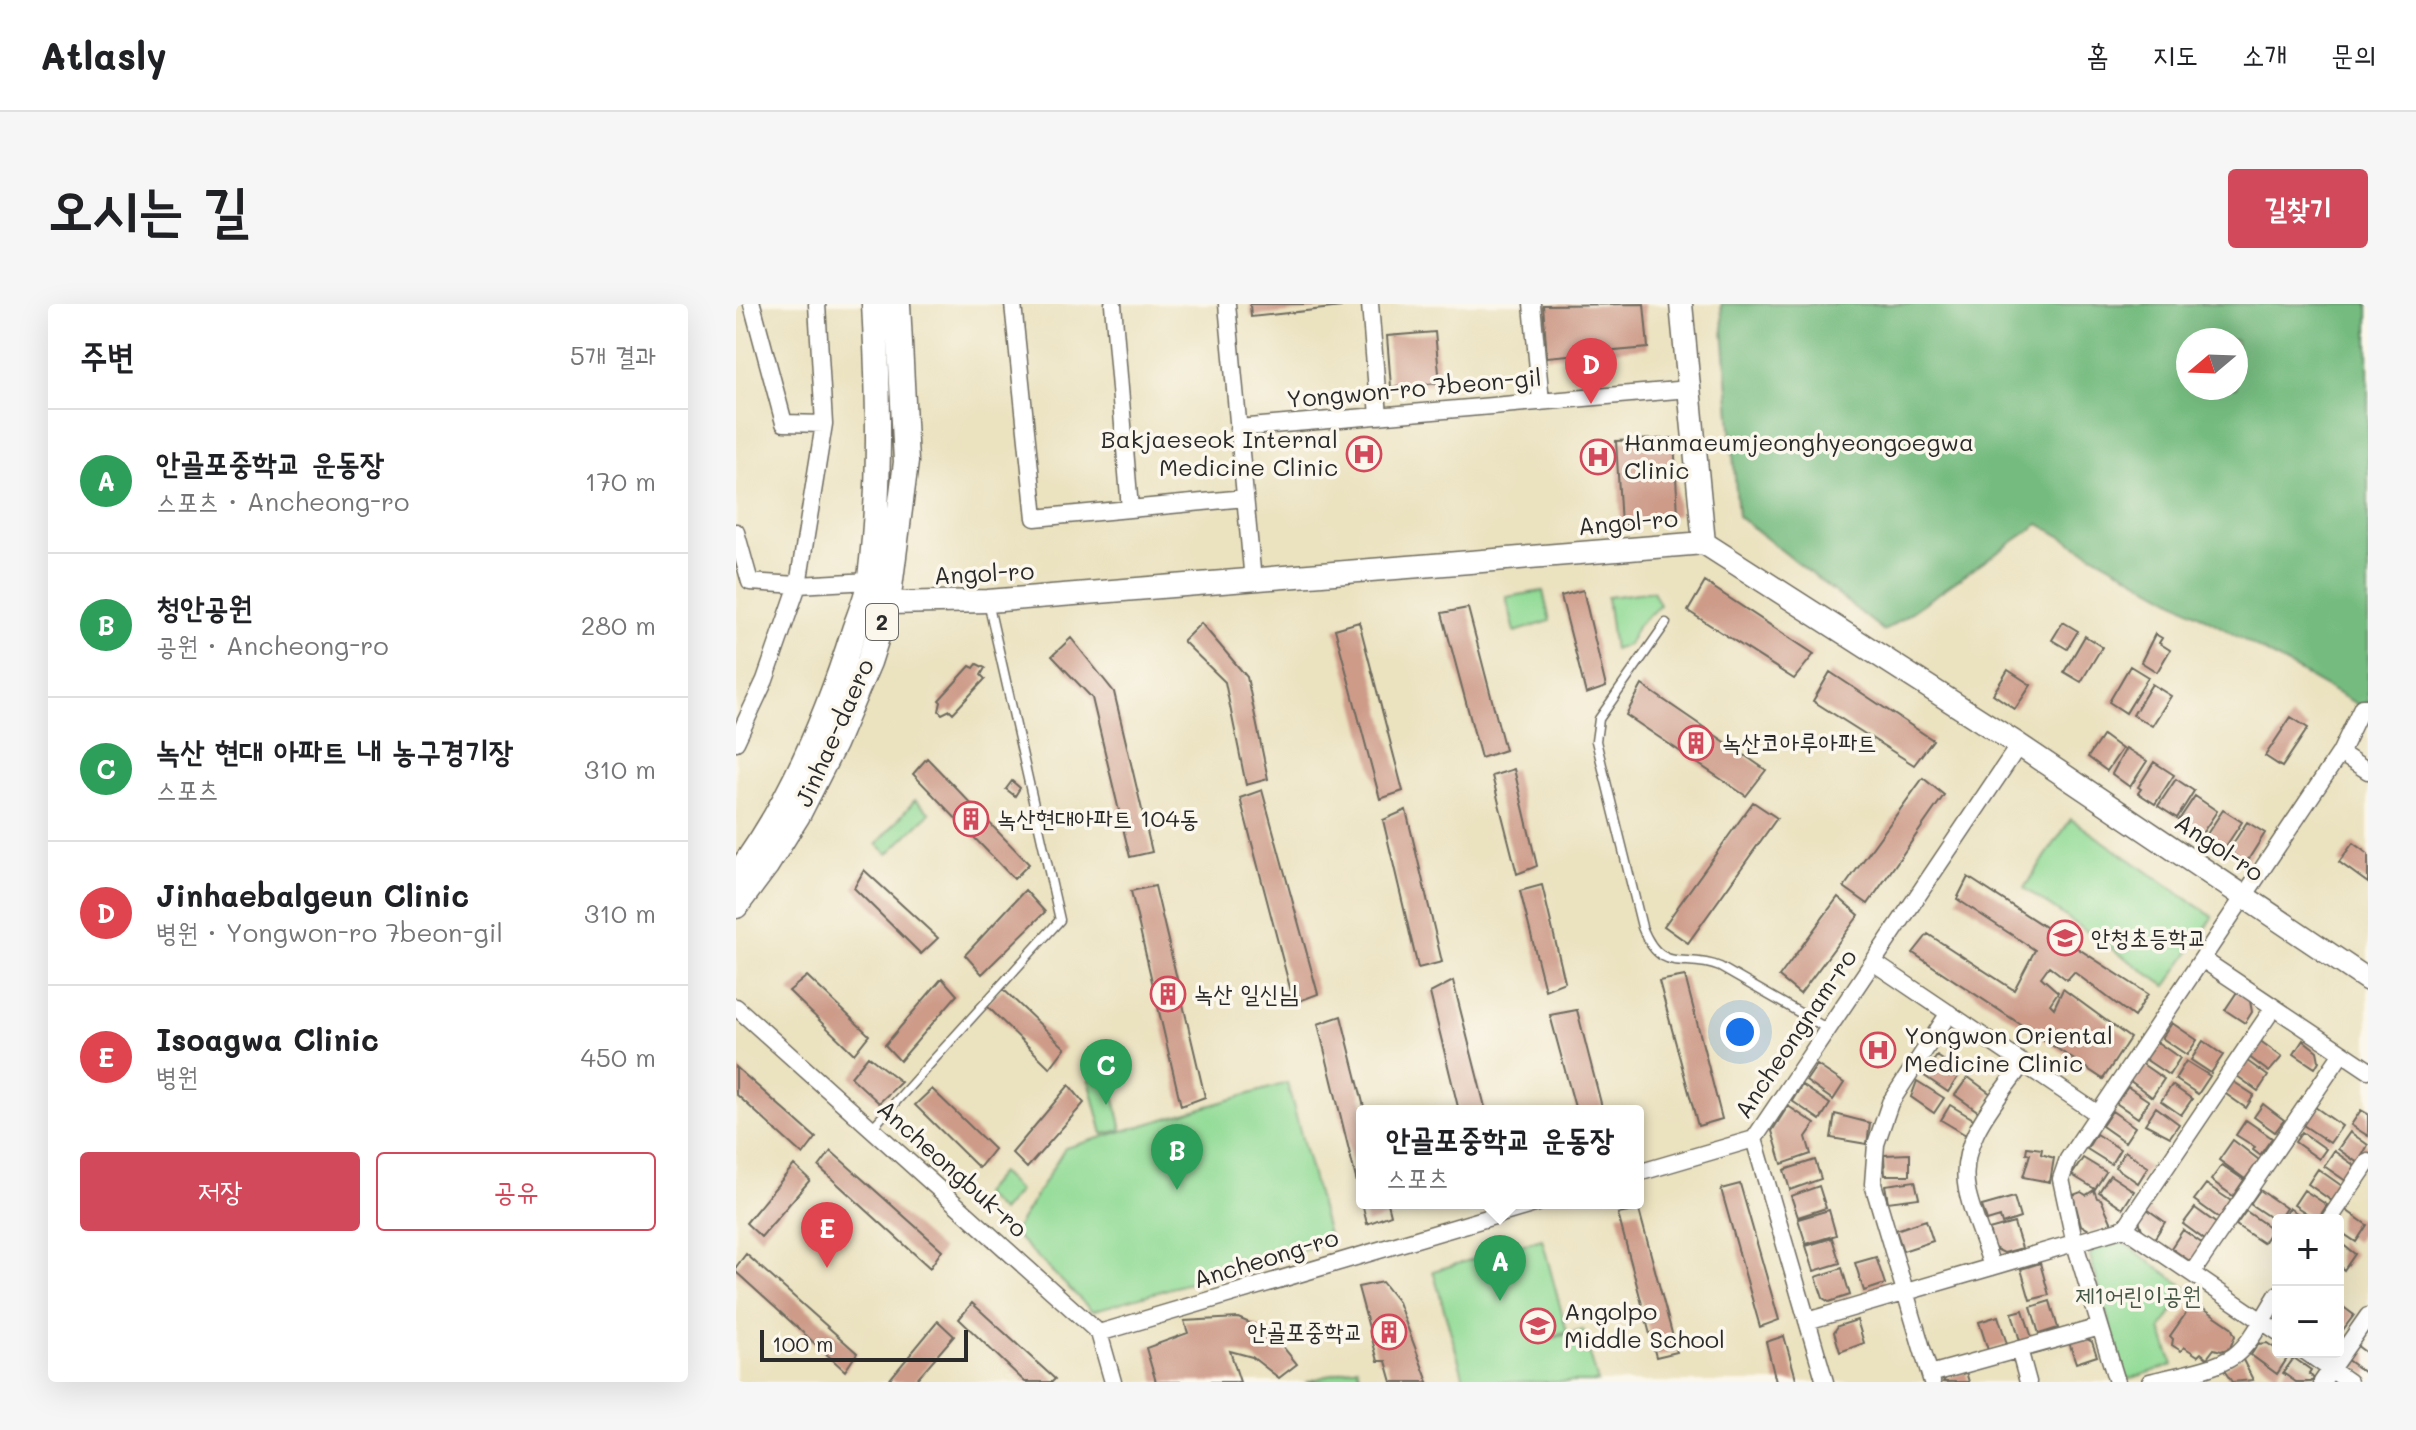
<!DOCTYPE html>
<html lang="ko">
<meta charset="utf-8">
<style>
:root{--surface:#fff;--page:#f6f6f6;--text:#202124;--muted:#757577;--line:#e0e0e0;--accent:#d1495b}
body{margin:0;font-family:Mali,"Poor Story",sans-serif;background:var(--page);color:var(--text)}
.controls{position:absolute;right:24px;bottom:24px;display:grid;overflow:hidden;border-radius:8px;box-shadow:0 8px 32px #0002}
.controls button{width:72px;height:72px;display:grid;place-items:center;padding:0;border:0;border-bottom:2px solid var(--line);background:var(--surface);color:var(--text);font:40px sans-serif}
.compass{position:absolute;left:1440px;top:24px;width:72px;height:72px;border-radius:50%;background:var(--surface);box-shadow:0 8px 32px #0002;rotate:251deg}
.scale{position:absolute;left:24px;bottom:20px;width:208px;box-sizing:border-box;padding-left:8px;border:4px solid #2b2b2b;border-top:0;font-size:22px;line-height:28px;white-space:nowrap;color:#2b2b2b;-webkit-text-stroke:6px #fbf7ec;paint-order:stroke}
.you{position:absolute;left:1004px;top:728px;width:28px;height:28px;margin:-20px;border:6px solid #fff;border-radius:50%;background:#1a73e8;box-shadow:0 0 0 12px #1a73e833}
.badge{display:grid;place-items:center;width:52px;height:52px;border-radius:50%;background:var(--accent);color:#fff;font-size:26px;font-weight:700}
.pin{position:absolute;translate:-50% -66px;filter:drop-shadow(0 2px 4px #0008)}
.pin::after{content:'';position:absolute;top:42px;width:28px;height:24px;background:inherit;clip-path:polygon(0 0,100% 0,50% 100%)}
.popup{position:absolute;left:620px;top:801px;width:288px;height:104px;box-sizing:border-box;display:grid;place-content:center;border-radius:8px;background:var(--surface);filter:drop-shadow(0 2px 6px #0005);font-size:26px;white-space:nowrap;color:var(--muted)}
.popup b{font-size:30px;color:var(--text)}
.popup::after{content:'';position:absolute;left:50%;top:100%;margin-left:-16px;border:16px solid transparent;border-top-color:var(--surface)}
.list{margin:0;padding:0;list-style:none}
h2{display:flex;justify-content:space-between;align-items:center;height:104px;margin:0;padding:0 32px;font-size:34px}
h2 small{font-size:26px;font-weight:400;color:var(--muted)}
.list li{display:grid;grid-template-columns:52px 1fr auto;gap:24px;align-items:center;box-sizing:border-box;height:144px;padding:0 32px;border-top:2px solid var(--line)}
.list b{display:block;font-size:30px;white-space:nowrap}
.list p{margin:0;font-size:26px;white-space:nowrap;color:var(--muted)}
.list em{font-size:26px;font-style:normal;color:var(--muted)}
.actions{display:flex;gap:16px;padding:24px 32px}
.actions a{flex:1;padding:18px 0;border:2px solid var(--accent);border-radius:8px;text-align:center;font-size:28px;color:var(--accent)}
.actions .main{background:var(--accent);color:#fff}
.map{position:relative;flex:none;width:1632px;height:1078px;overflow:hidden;border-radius:8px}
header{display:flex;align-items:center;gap:48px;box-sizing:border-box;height:112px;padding:0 40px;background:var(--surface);border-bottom:2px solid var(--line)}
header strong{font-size:38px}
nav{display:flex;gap:44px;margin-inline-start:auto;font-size:28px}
.intro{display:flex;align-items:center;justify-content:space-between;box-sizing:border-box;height:192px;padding:0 48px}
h1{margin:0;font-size:56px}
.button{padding:20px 36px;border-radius:8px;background:var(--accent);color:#fff;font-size:28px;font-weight:700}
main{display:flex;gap:48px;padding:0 48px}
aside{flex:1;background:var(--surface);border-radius:8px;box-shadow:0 8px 32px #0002}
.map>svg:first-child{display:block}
.green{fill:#92db96;stroke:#5e8360;stroke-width:2}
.forest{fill:#75bb7f;stroke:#507355;stroke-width:2;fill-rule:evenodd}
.building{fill:#ce9b89}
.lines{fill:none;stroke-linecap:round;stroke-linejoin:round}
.lane-casing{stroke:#6e6b5f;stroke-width:11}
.street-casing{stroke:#6e6b5f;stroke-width:19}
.secondary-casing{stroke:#6e6b5f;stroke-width:25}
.primary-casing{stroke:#6e6b5f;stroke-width:27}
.lane{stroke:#fff;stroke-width:8}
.street{stroke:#fff;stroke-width:16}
.secondary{stroke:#fff;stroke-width:22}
.primary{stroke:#fff;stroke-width:24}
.labels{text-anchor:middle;stroke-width:7;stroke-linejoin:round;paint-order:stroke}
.shield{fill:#fbf7ec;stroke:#696865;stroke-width:2}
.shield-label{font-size:22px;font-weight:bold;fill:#2b2b2b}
.street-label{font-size:24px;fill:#2b2b2b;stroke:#fbf7ec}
.poi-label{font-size:24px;fill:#2b2b2b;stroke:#fbf7ec;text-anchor:start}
.park-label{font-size:24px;fill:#455746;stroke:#fbf7ec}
</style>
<header>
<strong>Atlasly</strong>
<nav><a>홈</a><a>지도</a><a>소개</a><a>문의</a></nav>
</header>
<div class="intro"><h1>오시는 길</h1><a class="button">길찾기</a></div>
<main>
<aside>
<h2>주변<small>5개 결과</small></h2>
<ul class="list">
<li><span class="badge" style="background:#2e9e5b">A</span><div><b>안골포중학교 운동장</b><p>스포츠 · Ancheong-ro</p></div><em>170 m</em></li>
<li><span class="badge" style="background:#2e9e5b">B</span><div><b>청안공원</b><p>공원 · Ancheong-ro</p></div><em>280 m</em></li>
<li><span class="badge" style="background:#2e9e5b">C</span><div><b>녹산 현대 아파트 내 농구경기장</b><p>스포츠</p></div><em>310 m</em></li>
<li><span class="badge" style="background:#e0444e">D</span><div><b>Jinhaebalgeun Clinic</b><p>병원 · Yongwon-ro 7beon-gil</p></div><em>310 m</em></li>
<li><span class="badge" style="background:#e0444e">E</span><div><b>Isoagwa Clinic</b><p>병원</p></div><em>450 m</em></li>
</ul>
<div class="actions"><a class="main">저장</a><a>공유</a></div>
</aside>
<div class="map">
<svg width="1632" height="1078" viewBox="0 0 1632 1078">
<rect width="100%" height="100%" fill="#fbf7ec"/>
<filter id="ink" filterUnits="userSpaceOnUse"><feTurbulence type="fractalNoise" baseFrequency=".0125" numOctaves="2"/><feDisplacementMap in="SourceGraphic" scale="16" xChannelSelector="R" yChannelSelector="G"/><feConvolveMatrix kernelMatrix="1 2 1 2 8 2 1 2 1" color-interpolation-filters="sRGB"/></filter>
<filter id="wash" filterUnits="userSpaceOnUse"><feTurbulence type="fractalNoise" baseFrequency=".006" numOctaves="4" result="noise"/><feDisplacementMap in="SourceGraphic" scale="32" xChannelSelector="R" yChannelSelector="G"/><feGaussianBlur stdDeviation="1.8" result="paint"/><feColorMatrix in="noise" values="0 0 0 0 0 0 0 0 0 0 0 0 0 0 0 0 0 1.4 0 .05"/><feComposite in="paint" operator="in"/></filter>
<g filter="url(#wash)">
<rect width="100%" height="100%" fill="#ebe2c0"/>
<path class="green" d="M807 287 814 317 779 328 770 293Z
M917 287 924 301 902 321 892 341 878 346 871 293Z
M179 496 194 509 152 550 141 540Z
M1335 515 1477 613 1430 682 1288 584Z
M373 771 386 826 367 830 353 776Z
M551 779 594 938 356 1007 277 929 329 844Z
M264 869 283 887 265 908 246 890Z
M806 935 831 1028 815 1033V1035L847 1026 862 1078H729L697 967Z
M1385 937 1452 985 1425 1025 1437 1061 1393 1075 1389 1073 1354 952 1357 945Z
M621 1063 625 1078H570Z"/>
<path class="forest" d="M985 0H1632V401L1626 403 1303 220 1148 327 1002 212ZM1452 36H1500V84H1452Z"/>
<g id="blocks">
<path class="building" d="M514 0H605V3L515 13Z
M908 0 912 44 811 53 807 1Z
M699 28 704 79 655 83 651 32Z
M938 134 942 211 885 221 880 137Z
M969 278 1078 350 1058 375 952 307Z
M847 286 870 383 850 390 825 292Z
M732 304 769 446 745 454 706 309Z
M623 318 667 487 644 495 599 325Z
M1327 318 1342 327 1331 345 1316 336Z
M465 319 511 373 532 475 510 481 489 378 447 337Z
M1419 330 1426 334 1423 339 1434 346 1421 368 1405 358Z
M1349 332 1366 343 1345 378 1328 368Z
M335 334 378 388 416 548 394 553 356 394 316 352Z
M241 360 249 364 245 371 249 375 217 409 214 406 206 410 203 407 205 398 203 396 234 362 238 364Z
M1394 362 1412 373 1390 409 1373 398Z
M1272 366 1295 381 1279 405 1257 390Z
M1094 368 1197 436 1178 461 1077 397Z
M1416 380 1435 392 1416 422 1397 411Z
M906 381 1030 466 1010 492 890 411Z
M1555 413 1572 424 1546 463 1529 452Z
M1367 431 1386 445 1371 467 1352 453Z
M1390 444 1411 457 1394 483 1376 470Z
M191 454 293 560 278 575 177 470Z
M1418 458 1438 471 1419 500 1402 489 1405 485 1402 483Z
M778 465 801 562 781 570 756 472Z
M1187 474 1208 491 1132 600 1108 583Z
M1440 475 1458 487 1441 514 1422 502Z
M276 477 284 484 279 492 270 485Z
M526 486 582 690 558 699 504 494Z
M1459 492 1481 507 1465 531 1443 516Z
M1017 498 1041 514 952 639 928 622Z
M670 506 706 658 682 664 647 516Z
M1487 506 1506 518 1488 545 1469 533Z
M1511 518 1529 529 1510 559 1492 547Z
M1617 539 1632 550V579L1603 558Z
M128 566 202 634 185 650 118 584Z
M1232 573 1412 690 1398 713 1338 668 1331 676 1313 662 1305 673 1322 688 1314 700 1318 704 1327 685 1394 734 1367 775 1177 649 1192 630 1278 686 1299 646 1221 595Z
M806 581 829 678 809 686 784 587Z
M419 582 469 793 445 802 395 587Z
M289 586 309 608 246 670 229 651Z
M1102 593 1123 611 1064 690 1043 673Z
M71 672 133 731 118 750 53 687Z
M949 672 986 815 962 822 923 677Z
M206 674 221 691 164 757 149 741Z
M717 677 750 807H723L694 689Z
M267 685 329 744 314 764 249 700Z
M1501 688 1514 697 1516 708 1509 719 1489 706Z
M841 706 867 807H840L814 711Z
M605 712 629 807H626L625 895 582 720Z
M1436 719 1461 736 1451 751 1426 734Z
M1523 736 1546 753 1533 768 1512 752Z
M1567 736 1581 747 1583 757 1579 764 1558 750Z
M1467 737 1487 751 1475 769 1455 756Z
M1421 738 1444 754 1433 771 1409 755Z
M132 752 165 778 143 799 115 773Z
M1201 752 1225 768 1212 788 1187 771Z
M1507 754 1532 772 1522 787 1497 769Z
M1450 757 1474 772 1462 790 1439 775Z
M1405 759 1428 775 1416 793 1393 776Z
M1081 761 1108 779 1097 796 1070 777Z
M0 763 80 834 67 851 0 790Z
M1232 773 1255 790 1243 808 1219 791Z
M1495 776 1518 791 1510 804 1487 788Z
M1181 777 1208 794 1198 809 1175 793Z
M333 781 348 799 291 864 276 849Z
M1066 781 1094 800 1084 816 1056 797Z
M1436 781 1456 795 1445 811 1425 797Z
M1392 783 1413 797 1402 814 1380 799Z
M196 785 258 845 243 864 179 801Z
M1527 800 1548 816 1539 828 1518 813Z
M1214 801 1239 816 1230 831 1205 816Z
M1052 802 1079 820 1070 833 1075 850 1046 860 1036 827Z
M1420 803 1443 820 1434 833 1409 820Z
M1579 803 1606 822 1594 839 1567 821Z
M1625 806 1632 810V832L1615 821Z
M1376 807 1399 823 1389 838 1366 822Z
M1099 810 1134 819 1131 840 1095 834Z
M1510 816 1536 834 1524 851 1517 846 1519 843 1500 831Z
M1566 828 1590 845 1583 855 1559 838Z
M1614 828 1632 841 1622 859 1602 845Z
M1360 830 1384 845 1375 860 1351 845Z
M1497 836 1523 856 1509 875 1483 856Z
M1291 843 1306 845 1305 850 1318 854 1314 878 1287 873 1294 850 1290 849Z
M95 847 206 946 194 964 83 863Z
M1389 847 1412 863 1402 879 1379 863Z
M1598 847 1619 862 1610 877 1588 862Z
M1174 850V871H1149L1148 851Z
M1347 854 1370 868 1359 885 1336 871Z
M1079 856 1085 875 1054 886 1048 866Z
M58 861 74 876 25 933 10 919Z
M1486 861 1508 876 1497 892 1475 876Z
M1582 865 1606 882 1596 897 1572 880Z
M1374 871 1398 887 1387 904 1363 888Z
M1179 877 1183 894 1152 898 1149 881Z
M1004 880 1043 1016 1024 1023 985 885Z
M1470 880 1495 897 1483 914 1458 896Z
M1083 882 1090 904 1062 913 1055 892Z
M1358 886 1361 894 1365 895 1376 920 1355 927 1345 921 1337 891 1345 888 1350 891Z
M1524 886 1550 904 1541 918 1514 900Z
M1568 886 1591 901 1581 916 1558 901Z
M1278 893 1284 914 1266 920 1264 913 1251 917 1246 902Z
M626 899H652L655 911 631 920Z
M1459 904 1481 920 1469 936 1447 920Z
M1553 904 1571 916H1545Z
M1607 904 1631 921 1620 938 1602 926V916Z
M1411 905 1429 918 1418 935 1406 926 1403 916Z
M903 906 941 1048 920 1053 882 910Z
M1093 906 1100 931 1070 940 1062 915Z
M1510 907 1536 925 1527 939 1500 921Z
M1190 916 1197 937 1167 947 1160 926Z
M1278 919 1286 944 1268 949 1258 944 1253 926Z
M1447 926 1467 940 1455 958 1435 944Z
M1096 934 1104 959 1078 967 1070 942Z
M1602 937 1619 950 1608 966 1602 961Z
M10 950 121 1049 109 1067 0 968V963Z
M1140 953 1149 980 1128 987 1119 959Z
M1304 959 1313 991 1294 996 1285 965Z
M1106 964 1114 991 1093 998 1087 994 1080 973Z
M646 978 662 998 692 1078H656L650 1057H642L622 983Z
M1314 997 1322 1024 1303 1030 1295 1003Z
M236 999 319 1075 316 1078H289L223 1015Z
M1602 999 1618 1011 1606 1027 1602 1024Z
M1463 1001 1495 1023 1499 1032 1494 1044 1485 1047 1478 1045 1471 1054 1465 1049 1462 1052 1448 1043 1445 1047 1436 1041 1437 1035 1434 1032 1455 1002 1460 1005Z
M1287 1006 1296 1034 1284 1037 1276 1009Z
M1262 1012 1271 1040 1252 1046 1243 1018Z
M502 1014 535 1028 561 1060 543 1074 516 1053 494 1047 504 1078H420L410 1044 452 1029 448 1017Z
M1121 1016 1128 1039 1104 1048 1098 1028 1102 1022Z
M202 1017 218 1032 178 1078H158L154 1075Z
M1048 1032 1061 1078H1040L1030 1038Z
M1347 1033 1356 1038 1361 1052 1340 1059 1333 1038Z
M1531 1039 1552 1053 1541 1070 1515 1051 1522 1040Z
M1620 1041 1632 1050V1071L1610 1055Z
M1506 1054 1517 1076 1496 1078 1487 1065Z
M1558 1054 1575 1066 1573 1069 1578 1075 1575 1078H1560L1547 1069Z
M1230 1068 1233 1078H1207L1210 1074Z"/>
</g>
</g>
<g filter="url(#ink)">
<use href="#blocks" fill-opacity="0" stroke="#6e6b5f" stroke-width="2"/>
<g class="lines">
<g class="lane-casing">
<path id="lane" d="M930 319 863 415 860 437 906 623C926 673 948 648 984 663L1092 725
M136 824 324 616 252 298"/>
</g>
<g class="street-casing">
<path id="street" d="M16 0 48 119 88 120
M277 0 299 214 509 194
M377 0 394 205
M491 0 517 277
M634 0 643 112
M796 0 805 98
M502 124 953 85
M0 228 14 278 62 281 134 277
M0 438 29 376 62 281 88 120 81 0
M1604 449 1632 467
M1466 655 1632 766
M1137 658 1362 810
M0 703 363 1029 377 1078
M902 869 1018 835
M1593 916 1632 858
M1389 924 1538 703
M1256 963C1249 938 1236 911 1231 886 1221 837 1261 796 1287 759
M1456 969 1606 749
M1071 1017 1389 924 1542 1028
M363 1029 802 899
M1283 1045 1292 1078
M1570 1048 1613 1078
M1194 1070 1364 1023
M1089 1078 1018 835 1283 441
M1196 1078 1137 880 1140 840 1154 799 1213 709
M1381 1078 1339 940 1325 875 1332 855 1604 449 1626 403H1632
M1414 1078C1437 1072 1478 1066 1498 1052 1517 1038 1529 1010 1542 990
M1586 1078 1632 1012"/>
</g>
<g class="secondary-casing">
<path id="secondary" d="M945 0 968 239
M141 286 152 299 252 297 968 239 1283 441 1632 676"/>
</g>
<g class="primary-casing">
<path id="primary" d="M0 572C55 500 91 412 118 326 124 309 132 291 134 274 145 183 143 91 138 0
M0 602 30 562 62 511 98 440 133 358 152 299 170 158 162 0"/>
</g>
<use href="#lane" class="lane"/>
<use href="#street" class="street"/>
<use href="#secondary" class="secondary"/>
<use href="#primary" class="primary"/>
</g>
</g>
<defs>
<g id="hospital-ring" transform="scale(1.8)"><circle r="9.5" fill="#fbf7ec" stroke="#d1495b" stroke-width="1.5"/><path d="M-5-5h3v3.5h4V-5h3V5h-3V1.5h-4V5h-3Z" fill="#d1495b"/></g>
<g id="building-ring" transform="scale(1.8)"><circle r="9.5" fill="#fbf7ec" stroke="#d1495b" stroke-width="1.5"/><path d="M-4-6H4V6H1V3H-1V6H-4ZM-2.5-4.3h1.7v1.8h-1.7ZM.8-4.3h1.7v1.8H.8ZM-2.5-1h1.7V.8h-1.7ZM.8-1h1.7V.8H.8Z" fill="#d1495b"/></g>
<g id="school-ring" transform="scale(1.8)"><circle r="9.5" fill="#fbf7ec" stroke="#d1495b" stroke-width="1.5"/><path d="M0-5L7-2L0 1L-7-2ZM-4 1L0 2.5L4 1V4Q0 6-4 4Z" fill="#d1495b"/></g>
</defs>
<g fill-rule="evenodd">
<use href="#hospital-ring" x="628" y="150"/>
<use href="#hospital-ring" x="862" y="153"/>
<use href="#building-ring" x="960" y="439"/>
<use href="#building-ring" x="235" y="515"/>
<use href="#school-ring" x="1329" y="634"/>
<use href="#building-ring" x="432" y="690"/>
<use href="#hospital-ring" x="1142" y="746"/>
<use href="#school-ring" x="802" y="1022"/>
<use href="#building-ring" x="653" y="1028"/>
</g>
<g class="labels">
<rect class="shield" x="130" y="300" width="32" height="36" rx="6"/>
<g class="shield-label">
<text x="146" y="326">2</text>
</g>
<g class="street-label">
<text transform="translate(678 85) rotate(-5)" y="8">Yongwon-ro 7beon-gil</text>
<text transform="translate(892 219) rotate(-5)" y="8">Angol-ro</text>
<text transform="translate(248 270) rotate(-3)" y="8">Angol-ro</text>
<text transform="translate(99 429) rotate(-66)" y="8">Jinhae-daero</text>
<text transform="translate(1483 544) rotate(34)" y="8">Angol-ro</text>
<text transform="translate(1060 730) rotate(-56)" y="8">Ancheongnam-ro</text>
<text transform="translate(216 865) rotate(42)" y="8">Ancheongbuk-ro</text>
<text transform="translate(530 955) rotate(-17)" y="8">Ancheong-ro</text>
</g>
<g class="poi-label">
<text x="602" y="144" text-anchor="end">Bakjaeseok Internal<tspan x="602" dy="28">Medicine Clinic</tspan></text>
<text x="888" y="147">Hanmaeumjeonghyeongoegwa<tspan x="888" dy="28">Clinic</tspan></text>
<text x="986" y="447">녹산코아루아파트</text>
<text x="261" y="523">녹산현대아파트 104동</text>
<text x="1355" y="642">안청초등학교</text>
<text x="458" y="698">녹산 일신님</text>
<text x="1168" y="740">Yongwon Oriental<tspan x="1168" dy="28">Medicine Clinic</tspan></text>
<text x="828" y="1016">Angolpo<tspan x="828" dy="28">Middle School</tspan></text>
<text x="627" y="1036" text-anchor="end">안골포중학교</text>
</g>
<g class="park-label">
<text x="1402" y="1000">제1어린이공원</text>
</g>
</g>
</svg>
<div class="controls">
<button>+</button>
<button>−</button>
</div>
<svg class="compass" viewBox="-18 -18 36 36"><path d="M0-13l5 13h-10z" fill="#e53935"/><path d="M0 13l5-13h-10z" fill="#757577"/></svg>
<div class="scale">100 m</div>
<div class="you"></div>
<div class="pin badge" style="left:764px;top:997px;background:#2e9e5b">A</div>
<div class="popup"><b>안골포중학교 운동장</b>스포츠</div>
<div class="pin badge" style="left:441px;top:886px;background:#2e9e5b">B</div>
<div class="pin badge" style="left:370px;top:801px;background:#2e9e5b">C</div>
<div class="pin badge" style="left:855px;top:100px;background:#e0444e">D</div>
<div class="pin badge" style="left:91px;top:964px;background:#e0444e">E</div>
</div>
</main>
